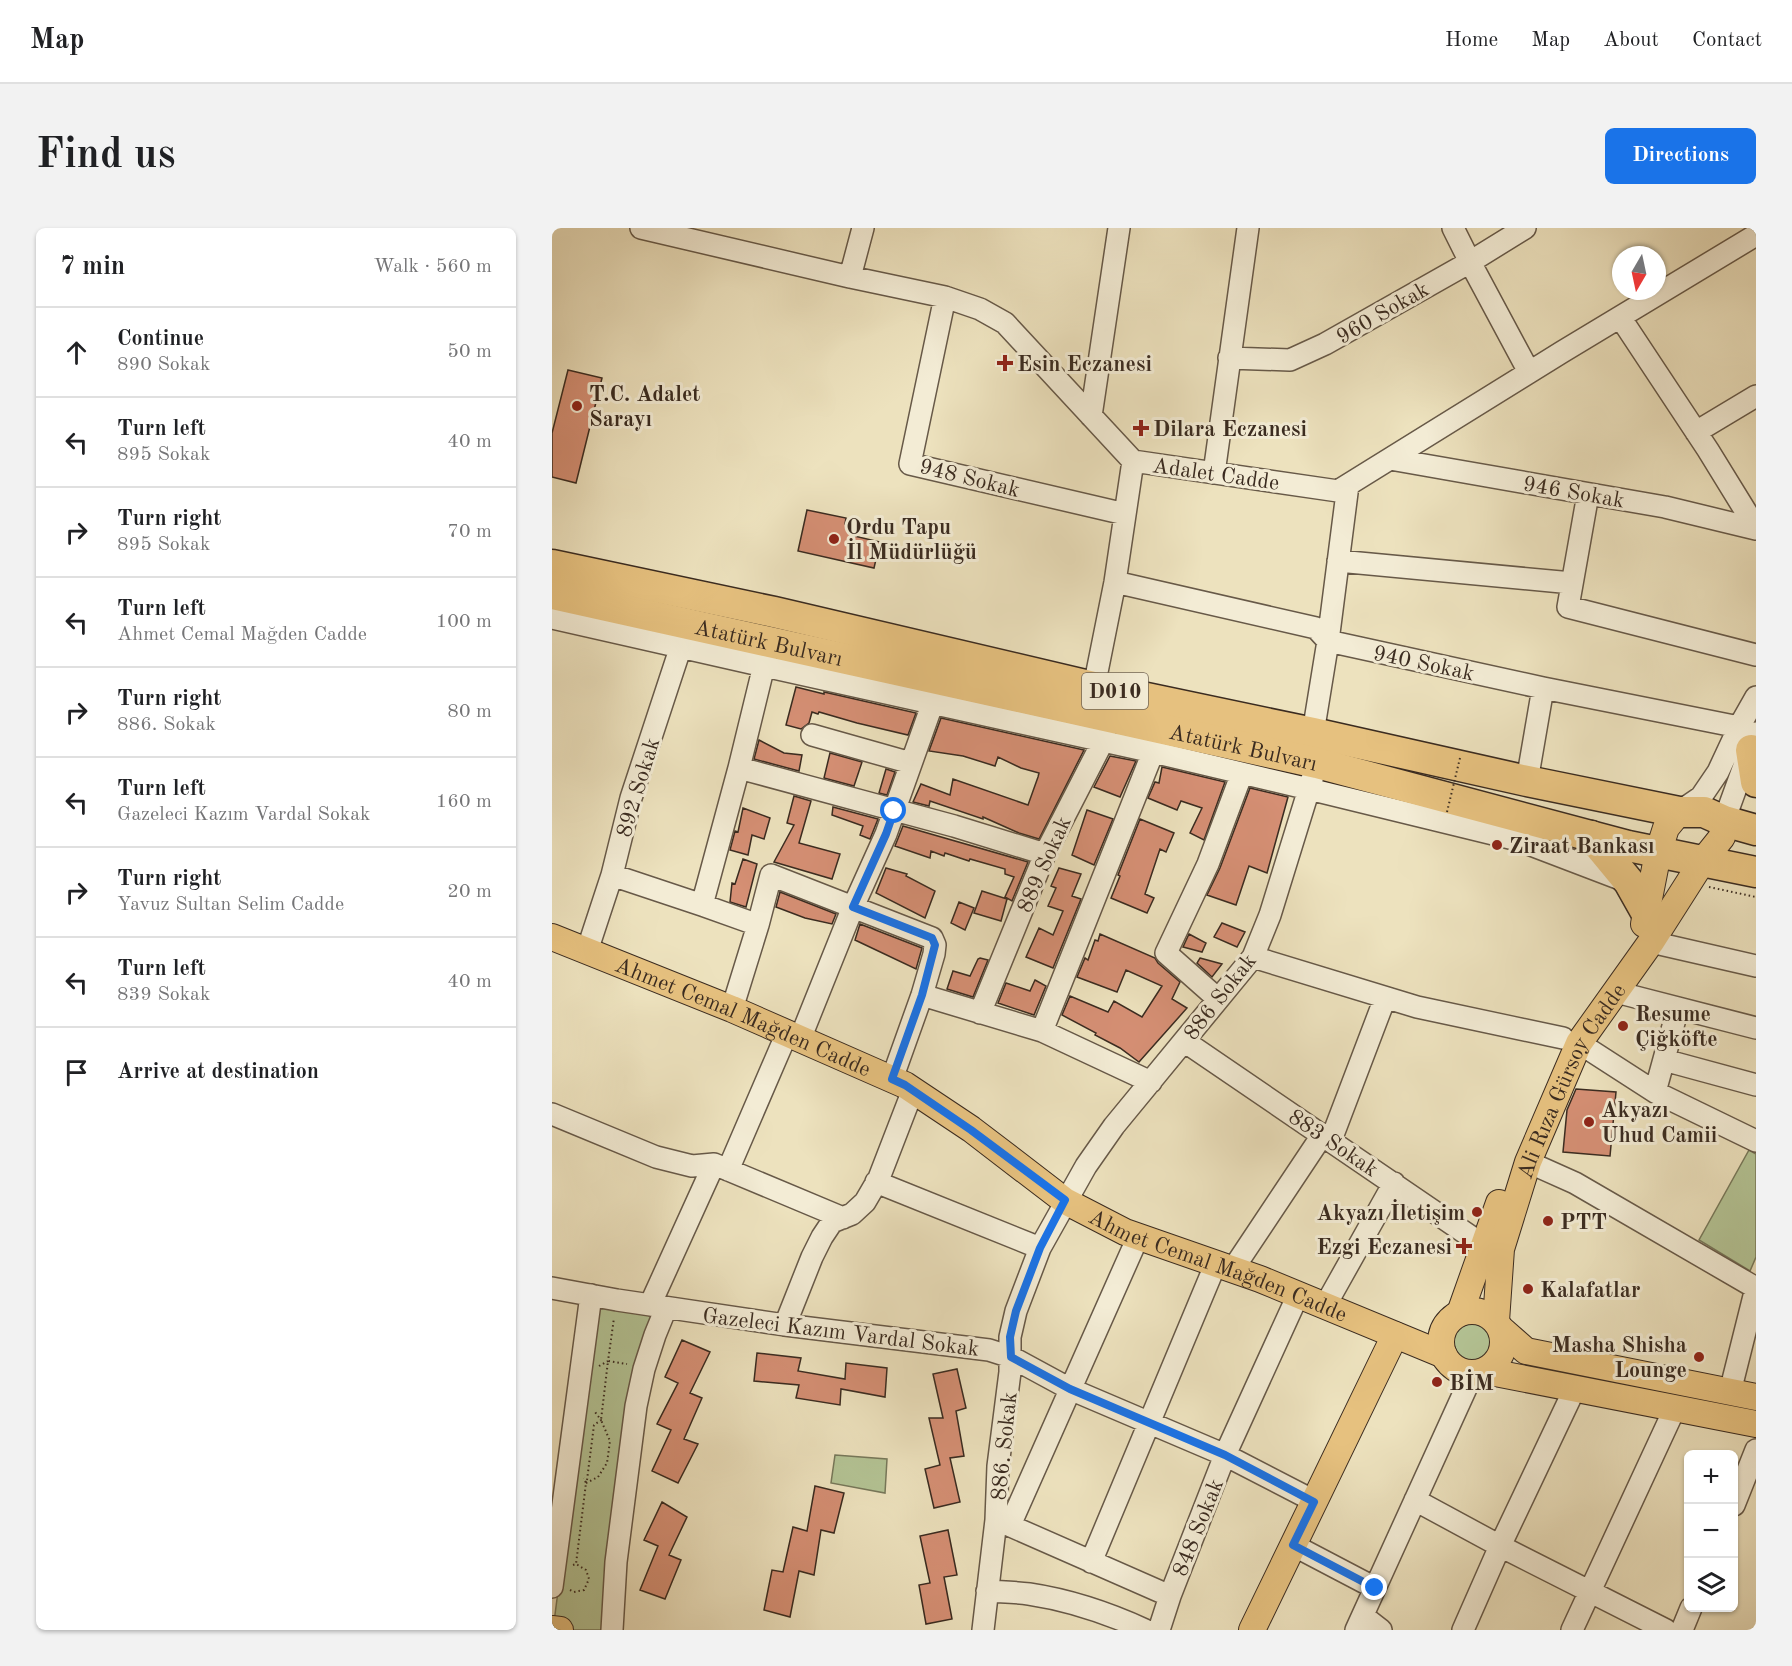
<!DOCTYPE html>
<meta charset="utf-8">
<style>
:root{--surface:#fff;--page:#f2f2f2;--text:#202124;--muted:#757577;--line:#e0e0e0;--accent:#1a73e8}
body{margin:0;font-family:"Old Standard TT",serif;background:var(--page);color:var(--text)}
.controls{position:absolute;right:18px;bottom:18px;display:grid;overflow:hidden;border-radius:9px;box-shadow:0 2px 4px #0004}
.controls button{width:54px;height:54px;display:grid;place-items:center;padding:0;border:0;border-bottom:2px solid var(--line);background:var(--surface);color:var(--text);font:30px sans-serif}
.compass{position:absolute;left:1060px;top:18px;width:54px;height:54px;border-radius:50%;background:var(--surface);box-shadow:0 2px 4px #0004;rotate:189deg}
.stop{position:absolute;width:18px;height:18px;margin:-14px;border:4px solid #1a73e8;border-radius:50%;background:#fff}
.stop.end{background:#1a73e8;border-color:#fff;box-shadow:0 2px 6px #0008}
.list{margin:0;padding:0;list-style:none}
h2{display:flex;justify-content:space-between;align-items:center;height:78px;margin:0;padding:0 24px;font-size:26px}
h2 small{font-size:20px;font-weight:400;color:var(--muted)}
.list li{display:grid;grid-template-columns:39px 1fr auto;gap:18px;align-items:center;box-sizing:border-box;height:90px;padding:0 24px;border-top:2px solid var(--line)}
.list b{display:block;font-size:22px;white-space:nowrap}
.list p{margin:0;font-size:20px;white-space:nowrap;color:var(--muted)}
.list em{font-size:20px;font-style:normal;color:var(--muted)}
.icon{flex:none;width:33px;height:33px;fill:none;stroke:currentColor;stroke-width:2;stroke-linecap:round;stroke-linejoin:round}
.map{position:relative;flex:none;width:1204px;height:1402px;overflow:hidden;border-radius:9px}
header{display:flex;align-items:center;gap:36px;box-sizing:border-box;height:84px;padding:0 30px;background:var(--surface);border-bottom:2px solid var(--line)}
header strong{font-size:28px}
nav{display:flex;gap:33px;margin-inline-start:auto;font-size:21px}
.intro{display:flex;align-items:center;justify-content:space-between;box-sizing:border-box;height:144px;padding:0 36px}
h1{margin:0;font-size:42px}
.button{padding:15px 27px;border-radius:9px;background:var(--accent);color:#fff;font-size:21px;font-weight:700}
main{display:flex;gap:36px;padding:0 36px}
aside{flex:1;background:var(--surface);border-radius:9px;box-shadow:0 2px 4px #0004}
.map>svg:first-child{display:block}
.green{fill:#b4c495;stroke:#77785a;stroke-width:1.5}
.building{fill:#d58f74;stroke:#3a2b20;stroke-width:1.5}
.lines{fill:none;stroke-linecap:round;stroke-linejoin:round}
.minor-casing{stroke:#675948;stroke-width:24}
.major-casing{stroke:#3a2b20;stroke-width:28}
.highway-casing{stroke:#3a2b20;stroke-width:33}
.path{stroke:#3a2b20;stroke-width:2;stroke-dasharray:1.5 3;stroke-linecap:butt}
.minor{stroke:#f3ecd5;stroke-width:21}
.major{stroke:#e6c17f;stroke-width:26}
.highway{stroke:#e6c17f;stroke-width:30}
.path-bridge{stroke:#3a2b20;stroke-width:2;stroke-dasharray:1.5 3;stroke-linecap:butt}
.route{stroke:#1a73e8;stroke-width:8}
.poi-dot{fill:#8f2418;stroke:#f3ecd5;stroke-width:2}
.labels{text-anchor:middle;stroke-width:6;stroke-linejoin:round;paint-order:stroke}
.shield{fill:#f3ecd5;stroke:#726556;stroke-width:1.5}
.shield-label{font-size:21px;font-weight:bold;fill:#3a2b20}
.street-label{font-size:22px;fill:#3a2b20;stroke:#f3ecd5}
.poi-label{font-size:22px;font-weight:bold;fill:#3a2b20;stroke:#f3ecd5;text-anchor:start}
</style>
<header>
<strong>Map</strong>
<nav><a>Home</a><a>Map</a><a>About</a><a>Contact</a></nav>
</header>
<div class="intro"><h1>Find us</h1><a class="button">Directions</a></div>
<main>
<aside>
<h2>7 min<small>Walk · 560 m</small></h2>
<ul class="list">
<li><svg class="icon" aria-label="ahead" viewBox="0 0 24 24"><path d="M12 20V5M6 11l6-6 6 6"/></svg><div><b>Continue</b><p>890 Sokak</p></div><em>50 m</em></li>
<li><svg class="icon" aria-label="left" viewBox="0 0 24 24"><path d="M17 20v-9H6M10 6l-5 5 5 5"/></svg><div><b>Turn left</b><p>895 Sokak</p></div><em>40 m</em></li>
<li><svg class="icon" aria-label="right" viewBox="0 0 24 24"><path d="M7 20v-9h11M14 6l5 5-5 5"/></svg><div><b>Turn right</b><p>895 Sokak</p></div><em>70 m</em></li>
<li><svg class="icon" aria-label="left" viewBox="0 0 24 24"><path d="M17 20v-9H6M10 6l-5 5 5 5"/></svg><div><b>Turn left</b><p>Ahmet Cemal Mağden Cadde</p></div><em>100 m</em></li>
<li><svg class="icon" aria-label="right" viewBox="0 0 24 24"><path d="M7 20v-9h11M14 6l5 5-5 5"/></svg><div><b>Turn right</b><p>886. Sokak</p></div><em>80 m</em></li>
<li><svg class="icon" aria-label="left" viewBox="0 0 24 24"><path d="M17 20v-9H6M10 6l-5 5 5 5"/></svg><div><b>Turn left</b><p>Gazeleci Kazım Vardal Sokak</p></div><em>160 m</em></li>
<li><svg class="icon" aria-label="right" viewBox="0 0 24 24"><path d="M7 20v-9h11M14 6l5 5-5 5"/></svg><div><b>Turn right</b><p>Yavuz Sultan Selim Cadde</p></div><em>20 m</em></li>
<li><svg class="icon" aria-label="left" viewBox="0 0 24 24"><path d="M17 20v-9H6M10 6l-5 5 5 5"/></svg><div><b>Turn left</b><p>839 Sokak</p></div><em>40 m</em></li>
<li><svg class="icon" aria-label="arrive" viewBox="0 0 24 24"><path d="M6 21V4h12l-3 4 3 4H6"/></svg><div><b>Arrive at destination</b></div></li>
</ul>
</aside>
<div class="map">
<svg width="1204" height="1402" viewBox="0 0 1204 1402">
<rect width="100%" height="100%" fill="#ede2be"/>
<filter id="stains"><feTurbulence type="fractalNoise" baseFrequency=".00333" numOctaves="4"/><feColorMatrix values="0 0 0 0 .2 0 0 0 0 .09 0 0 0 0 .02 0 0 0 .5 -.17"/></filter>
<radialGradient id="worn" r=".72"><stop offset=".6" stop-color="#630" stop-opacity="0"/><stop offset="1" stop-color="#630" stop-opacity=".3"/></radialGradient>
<path class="green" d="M1197 922 1204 926V1029L1198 1043 1147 1012Z
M44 1069 114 1080 103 1107 58 1402H1Z
M899 1114a20 20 0 1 1 40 0a20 20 0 1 1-40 0Z
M283 1227 335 1231 333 1265 279 1255Z"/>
<path class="building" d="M16 142 50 150 24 255 0 249V205Z
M255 282 294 290 293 296 304 299 302 308 328 314 322 340 246 323Z
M244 459 272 466V464L364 485 356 507 305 495 267 484 266 486 260 484 257 495 249 501 234 497Z
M389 490 532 522 487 611 467 605 431 589V591L378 573 377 578 361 574 369 556 398 567 401 551 476 577 486 549 487 545 469 540 446 529 443 538 411 528 377 523Z
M207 512 232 525 250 527 247 543 202 531Z
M278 525 310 534 302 558 272 550Z
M558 528 584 533 568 569 542 559Z
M610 539 673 554 652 612 638 605 650 580 629 573 625 582 596 570 603 554 607 555Z
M334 541 343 544 335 567 327 565Z
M698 560 736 569 715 645 697 638 684 677 655 667 668 640Z
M242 568 259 573 247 615 288 626 280 651 222 634 242 597 235 595Z
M281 579 326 591 318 611 308 607 311 598 280 587Z
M191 580 218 590 212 611 200 607 196 627 178 622 183 603 186 604Z
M535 582 561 591 542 637 520 627Z
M588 591 622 605 614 624 608 621 593 666 602 670 595 685 559 670 568 648 566 647Z
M351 598 476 634 460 673 453 669 462 649 453 646V641L418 631 417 633 393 625 392 628 379 623 378 630 343 618Z
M191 631 205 636 194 679 178 674 180 655 183 656Z
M334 640 355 646 354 648 383 663 373 690 324 665Z
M507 640 529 646 520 668 529 671 501 740 474 729 487 700 501 707 511 683 496 678 504 660 499 658Z
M430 663 455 671 449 693 422 685Z
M228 664 284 686 280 696 253 690 224 679Z
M407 674 422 680 413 702 399 695Z
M670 695 693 704 685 719 662 709Z
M308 696 370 720 364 741 303 712Z
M548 706 603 730 606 735 628 754 620 771 635 780 587 834 568 820 543 807 544 805 510 787 518 768 556 784 562 773 590 789 610 758 574 742 565 764 525 749 533 730 536 732 543 712 546 713Z
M637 706 654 715 650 724 631 719Z
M428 730 436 732 421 769 395 761 401 743 418 748 426 731Z
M648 730 670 736 660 749 645 735Z
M483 752 494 758 482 787 446 775 454 755 478 763Z
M1024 861 1064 864 1058 928 1011 924 1015 882Z
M130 1112 158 1124 138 1165 150 1170 132 1211 146 1216 126 1255 100 1243 119 1202 105 1196 126 1155 113 1149Z
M205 1125 249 1130 246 1143 293 1151 294 1135 335 1140 333 1169 289 1161 288 1177 244 1170 247 1157 202 1153Z
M405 1141 414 1180 404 1183 412 1228 398 1230 408 1274 382 1280 373 1241 388 1237 377 1190H391L381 1146Z
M263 1258 292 1265 282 1305 269 1302 262 1347 247 1343 238 1389 212 1382 220 1342 231 1344 241 1299 255 1303Z
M110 1274 135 1289 117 1327 129 1332 113 1371 88 1362 106 1318 92 1312Z
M396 1302 405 1347 392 1349 400 1391 374 1396 367 1357 378 1355 368 1308Z"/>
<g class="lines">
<g class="minor-casing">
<path id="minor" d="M89 0 298 49 393 69 428 81 453 95 581 233 786 263 1010 124 1204 7
M901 0 918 34 977 144
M298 49 311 0
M393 69 358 236 573 286
M1068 89 1156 222 1204 300
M677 130 738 132 773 116 918 34 973 0
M539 188 567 0
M1144 204 1204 168
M838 231 1113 279 1204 301
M662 245 696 0
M1036 266 1016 379 1204 427
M786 333 1020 355
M563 354 764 400 776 413 991 460 1187 499
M0 390 212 438 601 524 757 561 966 612 1076 654
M542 459 563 354 581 233
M761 505 776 413 796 257
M260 507 359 535
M187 540 402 598 493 626
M975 553 991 460
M1127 584 1149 569 1166 544 1187 499 1204 469
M1172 593 1204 505
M60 647 150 677 206 697
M150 677 187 540 215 425
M1099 714 1204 738
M35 723 60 647 79 570 133 406
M701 729 865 779 1011 810
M1064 764 1204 800
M370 767 490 803 599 854
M666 771 614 725 656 636 690 545
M180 781 206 697 219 647 380 710 383 717 382 726 370 767 340 851
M428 785 493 626 551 513 554 501
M490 803 601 524
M248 811 301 679 334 606 385 463
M632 813 931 1017
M1027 815 1103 864 1204 913
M1112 832 1204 857
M1103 864 1126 780
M0 886 104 929 140 938 162 936 291 990
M779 912 833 770
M976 934 1023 955 1204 1060
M176 942 235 805
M324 954 488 1020
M681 1041 771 906
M0 1060 65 1072 233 1097 437 1122 459 1129 518 1161 673 1227 762 1273
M98 1077 162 936
M773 1078 842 955
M233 1097 260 1029 270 1009 280 994 300 986 313 974 327 950 361 862
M1178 1164 1204 1060
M863 1272 948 1318 1114 1402
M1182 1277 1204 1222
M445 1292 618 1368
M458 1297 586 1009
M741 1317 823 1360
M539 1334 664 1035
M0 1359 39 1067
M435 1363C449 1364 463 1364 477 1366 517 1372 556 1385 593 1402
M811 1388 829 1402
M60 1402 64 1334 84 1178 92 1141 103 1107 114 1080
M431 1402 444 1292 446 1238 458 1144V1109L464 1083 488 1020 534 938 562 898 701 729 718 687 761 548
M607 1402 618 1368 673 1227 746 1067
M804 1402 921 1145
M911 1402 948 1318 1023 1160
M1020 1402 1123 1180
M1130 1402 1139 1380"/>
</g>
<g class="major-casing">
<g id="major">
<path d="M1092 696 1106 625 1114 600 1127 584"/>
<path id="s1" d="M0 709 180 781 353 857 419 901 513 973 573 1004 708 1051 892 1127"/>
<circle cx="920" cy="1114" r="31"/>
<path d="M908 1085 947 975"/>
<path id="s2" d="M944 1093 949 1021 976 934 1027 815 1099 714 1150 634 1170 609 1172 593"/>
<path d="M949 1101 974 1123 1204 1169"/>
<path d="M933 1143 1204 1196"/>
<path d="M0 1401 8 1402"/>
<path d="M700 1402 843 1107"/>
</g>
</g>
<g class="highway-casing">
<g id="highway">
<path d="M0 337 222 384 542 459 761 505 975 553 1127 584H1152L1172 593 1204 602"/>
<path id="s3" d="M0 366 765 535 1076 618 1204 644"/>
<path d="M1199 522 1204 554"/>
<path d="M1039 608 1077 654 1095 686"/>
</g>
</g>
<path class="path" d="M1157 659 1204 669
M47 1138 56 1133 62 1090
M35 1252 42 1197 49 1192 43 1184 42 1185
M34 1255 46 1249 55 1235 58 1213 49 1192 56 1133 75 1136
M21 1337 24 1336 34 1255 32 1250
M18 1362 22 1364 32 1362 37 1351 34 1342 24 1336"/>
<use href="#minor" class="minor"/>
<use href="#major" class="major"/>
<use href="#highway" class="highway"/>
<path class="path-bridge" d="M895 584 908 530"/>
</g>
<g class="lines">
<path class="route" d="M342 583 334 606 301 679 380 710 383 717 370 767 340 851 353 857 419 902 513 972 488 1020 464 1083 458 1109 459 1129 518 1161 673 1227 762 1274 741 1317 823 1360"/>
</g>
<g class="poi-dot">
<path d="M450 126h6v6h6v6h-6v6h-6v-6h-6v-6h6z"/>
<circle cx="25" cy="178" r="6"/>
<path d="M586 191h6v6h6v6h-6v6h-6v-6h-6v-6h6z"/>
<circle cx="282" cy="311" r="6"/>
<circle cx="945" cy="617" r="6"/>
<circle cx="1071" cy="798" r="6"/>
<circle cx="1037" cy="894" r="6"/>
<circle cx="925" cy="984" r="6"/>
<circle cx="996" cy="993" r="6"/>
<path d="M909 1009h6v6h6v6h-6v6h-6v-6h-6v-6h6z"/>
<circle cx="976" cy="1061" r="6"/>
<circle cx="1147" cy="1129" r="6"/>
<circle cx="885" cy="1154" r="6"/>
</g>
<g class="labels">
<rect class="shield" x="530" y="445" width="66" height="36" rx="4.5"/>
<g class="shield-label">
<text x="563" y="470">D010</text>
</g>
<g class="street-label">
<text transform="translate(830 84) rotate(-30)" y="8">960 Sokak</text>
<text transform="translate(664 245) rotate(8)" y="8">Adalet Cadde</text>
<text transform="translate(418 249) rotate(14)" y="8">948 Sokak</text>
<text transform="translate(1022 263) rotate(10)" y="8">946 Sokak</text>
<text dy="8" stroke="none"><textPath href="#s3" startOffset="222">Atatürk Bulvarı</textPath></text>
<text transform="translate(872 434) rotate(12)" y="8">940 Sokak</text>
<text dy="8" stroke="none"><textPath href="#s3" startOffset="708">Atatürk Bulvarı</textPath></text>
<text transform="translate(85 559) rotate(-73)" y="8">892 Sokak</text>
<text transform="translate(491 636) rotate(-66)" y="8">889 Sokak</text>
<text transform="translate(667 768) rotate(-52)" y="8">886 Sokak</text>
<text dy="8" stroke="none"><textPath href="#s1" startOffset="207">Ahmet Cemal Mağden Cadde</textPath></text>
<text dy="8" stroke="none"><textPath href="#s2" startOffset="255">Ali Rıza Gürsoy Cadde</textPath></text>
<text transform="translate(782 914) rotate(34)" y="8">883 Sokak</text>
<text dy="8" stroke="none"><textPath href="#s1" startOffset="747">Ahmet Cemal Mağden Cadde</textPath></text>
<text transform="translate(289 1103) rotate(7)" y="8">Gazeleci Kazım Vardal Sokak</text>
<text transform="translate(451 1218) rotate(-84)" y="8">886. Sokak</text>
<text transform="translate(645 1299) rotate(-68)" y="8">848 Sokak</text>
</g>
<g class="poi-label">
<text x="465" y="143">Esin Eczanesi</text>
<text x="37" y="173">T.C. Adalet<tspan x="37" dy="25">Sarayı</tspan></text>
<text x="601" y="208">Dilara Eczanesi</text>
<text x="294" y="306">Ordu Tapu<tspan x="294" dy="25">İl Müdürlüğü</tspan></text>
<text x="957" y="625">Ziraat Bankası</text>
<text x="1083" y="793">Resume<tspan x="1083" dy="25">Çiğköfte</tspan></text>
<text x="1049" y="889">Akyazı<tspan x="1049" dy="25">Uhud Camii</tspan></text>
<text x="913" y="992" text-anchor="end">Akyazı İletişim</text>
<text x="1008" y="1001">PTT</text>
<text x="900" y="1026" text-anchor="end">Ezgi Eczanesi</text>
<text x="988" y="1069">Kalafatlar</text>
<text x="1135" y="1124" text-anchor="end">Masha Shisha<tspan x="1135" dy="25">Lounge</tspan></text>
<text x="897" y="1162">BİM</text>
</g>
</g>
<rect width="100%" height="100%" filter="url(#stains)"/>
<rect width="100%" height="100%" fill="url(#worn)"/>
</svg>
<div class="controls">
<button>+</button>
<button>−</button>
<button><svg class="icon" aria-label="layers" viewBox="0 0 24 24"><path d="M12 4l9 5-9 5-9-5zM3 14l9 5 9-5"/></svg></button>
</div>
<svg class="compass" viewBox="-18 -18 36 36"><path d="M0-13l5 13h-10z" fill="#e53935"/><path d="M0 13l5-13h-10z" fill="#757577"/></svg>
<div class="stop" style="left:342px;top:583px"></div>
<div class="stop end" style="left:823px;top:1360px"></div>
</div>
</main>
